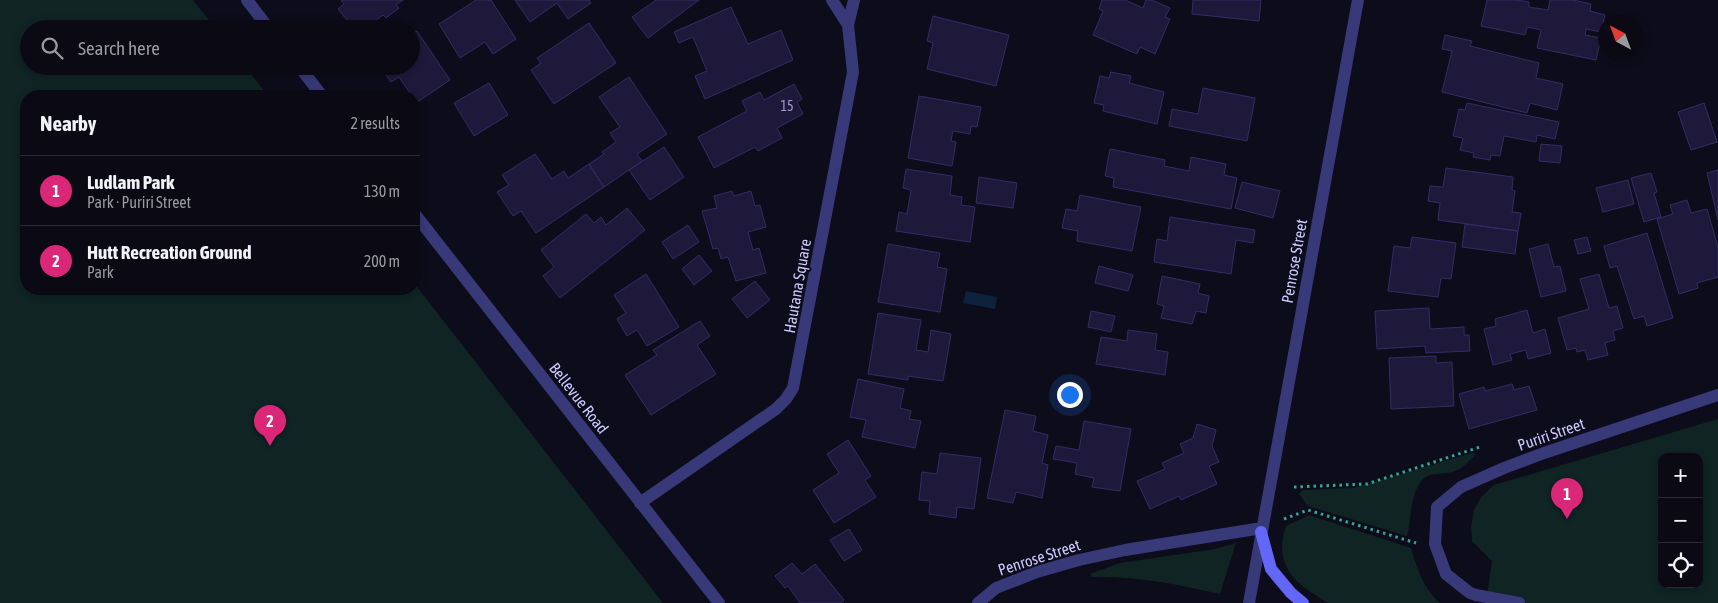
<!DOCTYPE html>
<meta charset="utf-8">
<style>
:root{--surface:#0a0914;--page:#181722;--text:#f1f3f6;--muted:#999aa0;--line:#2a2a34;--accent:#db2777}
body{margin:0;font-family:"Asap Condensed",sans-serif;background:var(--page);color:var(--text)}
.controls{position:absolute;right:15px;bottom:15px;display:grid;overflow:hidden;border-radius:10px;box-shadow:0 2px 8px #0003}
.controls button{width:45px;height:45px;display:grid;place-items:center;padding:0;border:0;border-bottom:1px solid var(--line);background:var(--surface);color:var(--text);font:25px sans-serif}
.compass{position:absolute;left:1598px;top:15px;width:45px;height:45px;border-radius:50%;background:var(--surface);box-shadow:0 2px 8px #0003;rotate:319deg}
.you{position:absolute;left:1069px;top:394px;width:18px;height:18px;margin:-12px;border:4px solid #fff;border-radius:50%;background:#1a73e8;box-shadow:0 0 0 8px #1a73e833}
.badge{display:grid;place-items:center;width:32px;height:32px;border-radius:50%;background:var(--accent);color:#fff;font-size:16px;font-weight:700}
.pin{position:absolute;translate:-50% -41px;filter:drop-shadow(0 1px 2px #0008)}
.pin::after{content:'';position:absolute;top:26px;width:18px;height:15px;background:inherit;clip-path:polygon(0 0,100% 0,50% 100%)}
.list{margin:0;padding:0;list-style:none}
h2{display:flex;justify-content:space-between;align-items:center;height:65px;margin:0;padding:0 20px;font-size:21px}
h2 small{font-size:16px;font-weight:400;color:var(--muted)}
.list li{display:grid;grid-template-columns:32px 1fr auto;gap:15px;align-items:center;box-sizing:border-box;height:70px;padding:0 20px;border-top:1px solid var(--line)}
.list b{display:block;font-size:19px;white-space:nowrap}
.list p{margin:0;font-size:16px;white-space:nowrap;color:var(--muted)}
.list em{font-size:16px;font-style:normal;color:var(--muted)}
.icon{flex:none;width:28px;height:28px;fill:none;stroke:currentColor;stroke-width:2;stroke-linecap:round;stroke-linejoin:round}
.map{position:relative;flex:none;width:1718px;height:603px;overflow:hidden}
.search{position:absolute;background:var(--surface);box-shadow:0 2px 8px #0003;left:20px;top:20px;width:400px;height:55px;display:flex;align-items:center;gap:12px;box-sizing:border-box;padding:0 18px;border-radius:28px;color:var(--muted);font-size:19px}
.panel{position:absolute;background:var(--surface);box-shadow:0 2px 8px #0003;left:20px;top:90px;width:400px;height:205px;border-radius:20px}
.map>svg:first-child{display:block}
.green{fill:#0f2423;fill-rule:evenodd}
.water{fill:#0d223d}
.building{fill:#1e193b;stroke:#342c66}
.lines{fill:none;stroke-linecap:round;stroke-linejoin:round}
.path{stroke:#31a79a;stroke-width:3;stroke-dasharray:2.5 4;stroke-linecap:butt}
.minor{stroke:#383978;stroke-width:12}
.tertiary{stroke:#383978;stroke-width:12}
.secondary{stroke:#6367f8;stroke-width:12}
.labels{text-anchor:middle;stroke-width:4;stroke-linejoin:round;paint-order:stroke}
.number-label{font-size:14px;fill:#a09ccc}
.street-label{font-size:16px;fill:#cbc8fd;stroke:#0d0c1b}
</style>
<div class="map">
<svg width="1718" height="603" viewBox="0 0 1718 603">
<rect width="100%" height="100%" fill="#0d0c1b"/>
<path class="green" d="M0 0H193L216 29H29V66H245L268 96H26V289H414V283L663 603H0Z
M1718 419V603H1486L1492 561 1472 541 1471 527 1474 510 1481 497 1494 485ZM1662 457H1699V584H1662Z
M1472 453 1476 454C1470 460 1463 468 1455 471 1443 476 1428 470 1420 483 1409 499 1412 519 1407 536L1308 506 1299 494 1303 490 1354 488Z
M1309 515 1411 548C1417 568 1423 588 1440 603H1328C1306 589 1284 578 1282 549 1281 542 1284 533 1286 526Z
M1236 543 1220 594C1178 584 1135 576 1092 577L1090 574 1120 563 1215 549Z"/>
<path class="water" d="M966 291 997 297 995 309 963 303Z"/>
<path class="building" d="M341 0H403L396 5 399 8 386 18 383 15 365 29H354L338 9 344 4Z
M476 0H491L516 39 493 54 485 42 460 58 439 24Z
M515 0H589L591 3 568 19 557 3 530 22Z
M656 0H699L648 38 632 17Z
M1102 0H1125L1143 8 1146 0H1152L1170 8 1165 17 1170 19 1155 54 1140 47 1137 54 1093 35 1103 11 1099 9Z
M1193 0H1261L1259 21 1192 14Z
M1487 0H1517L1529 2V7L1548 10 1550 0H1573L1591 4 1590 11 1605 15 1601 32 1586 29 1585 35 1601 38 1596 60 1537 48 1541 30 1527 27 1525 35 1481 26Z
M731 7 748 44 781 30 793 60 705 99 695 76 707 71 693 37 679 43 674 32Z
M933 16 1009 35 996 86 927 69 933 43 927 41Z
M589 23 616 63 554 104 531 70 541 63 537 58Z
M417 31 450 80 416 103 414 96H412L399 77 391 82 380 66H411V35Z
M1445 35 1472 41 1470 46 1539 63 1536 78 1563 84 1557 110 1530 103 1527 113 1442 92 1452 51 1442 49Z
M1111 72 1131 76 1129 83 1164 92 1157 124 1103 111 1104 105 1094 103 1100 76 1109 78Z
M629 77 667 134 637 154 642 161 604 187 589 164 604 154 602 152 616 142 610 133 620 127 599 97Z
M489 83 508 115 474 136 454 103Z
M794 84 802 99 797 102 803 114 777 128 782 138 758 151 755 147 714 168 698 137 747 111 742 101 760 92 764 100Z
M1203 88 1255 98 1247 141 1169 126 1172 109 1198 114Z
M919 96 981 107 977 127 971 126 970 134 953 131 951 141 956 142 952 166 908 158Z
M1467 103 1559 122 1555 139 1537 135 1536 142 1504 136 1500 156 1491 155 1490 160 1473 157 1474 153 1460 150 1463 138 1453 136 1459 109 1465 110Z
M1704 103 1717 142 1691 150 1678 112Z
M1541 144 1562 146 1560 163 1539 161Z
M664 147 684 177 650 200 629 170Z
M1110 149 1165 160 1164 166 1189 171 1191 157 1226 164 1224 175 1237 178 1231 209 1113 187 1114 178 1105 176Z
M535 154 552 179 564 171 568 178 589 164 604 187 536 233 521 211 513 216 497 192 509 185 502 175Z
M1446 168 1513 177 1512 190 1515 191 1512 212 1521 213 1518 231 1438 220 1440 203 1428 201 1430 186 1443 187Z
M906 169 952 176 950 195 962 197 961 205 975 207 970 242 896 231 899 212 907 214 911 190 903 188Z
M1718 170V220L1707 173Z
M1651 173 1657 192 1654 193 1661 217 1644 222 1631 178Z
M979 177 1017 183 1013 208 976 203Z
M1628 180 1634 204 1603 212 1596 188Z
M1242 182 1280 191 1273 218 1235 208Z
M732 191 734 196 751 191 755 206 760 205 766 227 748 232 753 250 759 248 766 273 736 281 728 257 721 259 718 248 713 249 702 211 717 208 714 196Z
M1080 195 1141 207 1132 251 1077 241 1078 231 1062 228 1066 209 1077 211Z
M1687 200 1691 213 1707 209 1718 247V277L1697 283 1698 288 1679 294 1657 219 1673 214 1670 205Z
M627 208 645 230 560 298 543 276 554 267 541 250 586 214 594 223 601 217 606 225Z
M1170 217 1255 230 1253 243 1236 240 1231 274 1154 262 1157 239 1167 241Z
M1465 224 1518 231 1515 254 1462 247Z
M688 225 699 242 673 259 662 242Z
M1647 233 1673 318 1647 326 1644 316 1634 319 1617 266 1610 268 1604 246Z
M1412 237 1456 243 1451 279 1441 278 1438 297 1388 291 1394 246 1410 248Z
M1587 237 1591 251 1578 254 1574 240Z
M888 244 940 253 937 267 947 269 940 312 878 302Z
M1548 244 1554 267 1560 266 1566 291 1541 297 1529 249Z
M699 255 712 271 694 285 682 269Z
M1099 266 1133 275 1128 291 1095 283Z
M646 274 679 327 647 346 637 330 627 336 617 319 626 313 614 295Z
M1599 274 1609 308 1617 306 1623 328 1613 331 1615 340 1605 343 1608 355 1588 360 1585 350 1577 352 1576 348 1567 350 1558 318 1589 309 1580 279Z
M1162 276 1200 284 1198 293 1209 296 1206 313 1196 311 1192 324 1161 318 1164 306 1157 304Z
M755 281 770 300 747 318 732 299Z
M1429 308 1430 329 1464 327V335H1469L1470 351 1426 353 1425 346 1377 349 1375 311Z
M1527 310 1533 333 1545 329 1551 353 1528 359 1526 350 1510 354 1512 360 1493 365 1484 329 1496 326 1495 319Z
M1091 311 1115 316 1111 332 1088 327Z
M878 313 921 320 916 350 928 352 931 330 951 334 943 381 908 376V380L868 374Z
M700 321 710 336 697 345 716 374 651 415 625 375 657 355 653 350Z
M1128 330 1157 334 1155 350 1168 352 1165 375 1096 364 1101 337 1127 341Z
M1436 356V363L1452 362 1454 406 1391 409 1389 358Z
M858 379 904 389 900 408 911 411 909 419 921 421 915 448 862 437 866 420 850 417Z
M1512 384 1514 390 1529 386 1537 410 1469 429 1459 394 1484 387 1485 391Z
M1005 410 1036 416 1033 431 1048 435 1042 463 1048 465 1042 498 1016 492 1013 503 987 498Z
M1084 421 1131 429 1120 491 1092 487 1094 478 1075 474 1077 463 1053 459 1056 446 1079 450Z
M1197 424 1216 430 1212 446 1219 462 1209 466 1217 484 1181 500 1179 496 1150 509 1137 481 1165 469 1162 463 1184 453 1180 444 1193 438Z
M848 440 871 476 865 480 876 497 834 523 813 490 839 473 827 454Z
M940 453 981 458 974 509 957 507 956 518 929 514 930 501 919 500 922 472 937 474Z
M849 529 862 550 844 561 830 540Z
M792 563 802 574 815 564 844 600 841 603H800L788 586 785 588 775 576Z"/>
<g class="lines">
<path class="path" d="M1294 487 1367 484 1480 447
M1284 519 1308 510 1416 543"/>
<path class="minor" d="M832 0 848 25
M640 503 776 409 786 399 793 388 853 72 848 25 854 0
M978 603 996 588 1037 572 1079 560 1125 550 1262 528
M1249 603 1358 0
M1519 603 1476 595 1470 593 1446 574 1435 544 1437 507 1461 487 1504 468 1544 453 1718 395"/>
<path class="tertiary" d="M247 0 269 29
M299 66 322 96
M414 213 719 603"/>
<path class="secondary" d="M1261 532 1271 569 1291 593 1303 603"/>
</g>
<g class="labels">
<g class="number-label">
<text x="787" y="111">15</text>
</g>
<g class="street-label">
<text transform="translate(1294 261) rotate(-80)" y="6">Penrose Street</text>
<text transform="translate(797 286) rotate(-80)" y="6">Hautana Square</text>
<text transform="translate(579 398) rotate(52)" y="6">Bellevue Road</text>
<text transform="translate(1551 434) rotate(-19)" y="6">Puriri Street</text>
<text transform="translate(1039 557) rotate(-18)" y="6">Penrose Street</text>
</g>
</g>
</svg>
<div class="controls">
<button>+</button>
<button>−</button>
<button><svg class="icon" aria-label="locate" viewBox="0 0 24 24"><circle cx="12" cy="12" r="6"/><path d="M12 2v4M12 18v4M2 12h4M18 12h4"/></svg></button>
</div>
<svg class="compass" viewBox="-18 -18 36 36"><path d="M0-13l5 13h-10z" fill="#e53935"/><path d="M0 13l5-13h-10z" fill="#999aa0"/></svg>
<div class="you"></div>
<div class="pin badge" style="left:1567px;top:519px">1</div>
<div class="pin badge" style="left:270px;top:446px">2</div>
<div class="search"><svg class="icon" aria-label="search" viewBox="0 0 24 24"><circle cx="10" cy="10" r="6"/><path d="M15 15l6 6"/></svg>Search here</div>
<section class="panel">
<h2>Nearby<small>2 results</small></h2>
<ul class="list">
<li><span class="badge">1</span><div><b>Ludlam Park</b><p>Park · Puriri Street</p></div><em>130 m</em></li>
<li><span class="badge">2</span><div><b>Hutt Recreation Ground</b><p>Park</p></div><em>200 m</em></li>
</ul>
</section>
</div>
